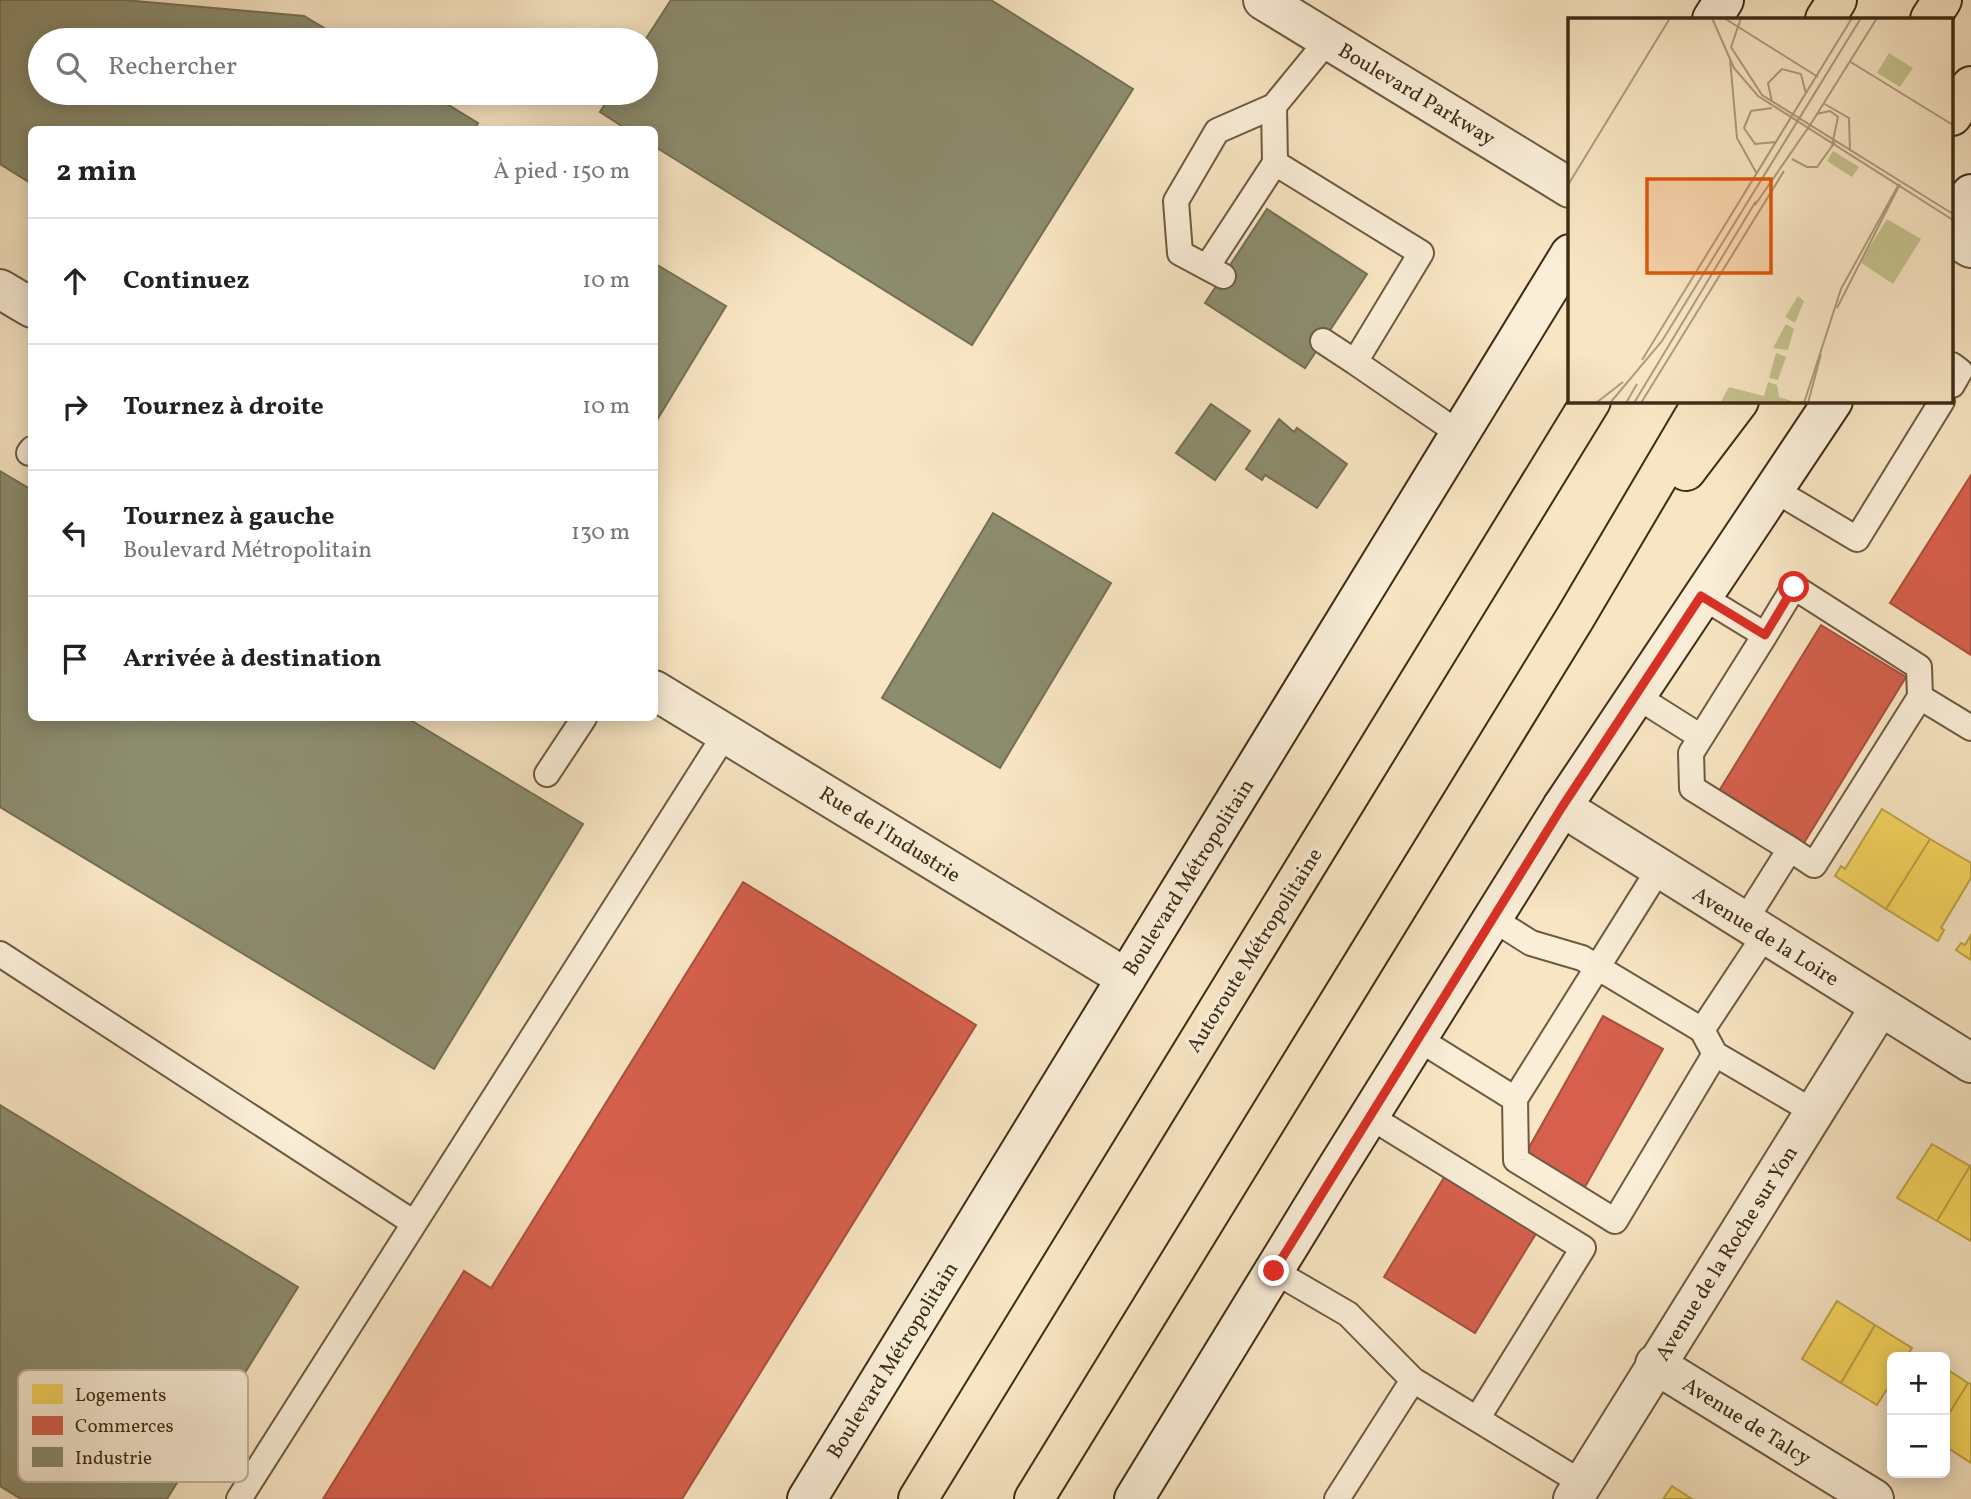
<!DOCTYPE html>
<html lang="fr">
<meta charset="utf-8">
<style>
:root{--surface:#fff;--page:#f6f6f6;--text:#222;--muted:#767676;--line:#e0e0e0}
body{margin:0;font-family:Vollkorn,serif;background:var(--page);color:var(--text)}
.controls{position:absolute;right:21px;bottom:21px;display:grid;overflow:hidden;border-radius:10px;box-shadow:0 4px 18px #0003}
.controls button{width:63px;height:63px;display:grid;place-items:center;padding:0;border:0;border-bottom:2px solid var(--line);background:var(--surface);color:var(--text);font:35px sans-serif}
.stop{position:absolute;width:21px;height:21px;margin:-16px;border:5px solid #d93025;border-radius:50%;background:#fff}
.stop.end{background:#d93025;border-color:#fff;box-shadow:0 2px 7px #0008}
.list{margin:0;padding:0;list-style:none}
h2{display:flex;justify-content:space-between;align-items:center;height:91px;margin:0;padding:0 28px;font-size:30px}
h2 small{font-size:23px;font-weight:400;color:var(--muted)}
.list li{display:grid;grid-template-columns:46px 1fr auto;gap:21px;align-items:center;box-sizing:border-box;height:126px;padding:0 28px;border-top:2px solid var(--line)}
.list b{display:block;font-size:26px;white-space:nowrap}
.list p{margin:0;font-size:23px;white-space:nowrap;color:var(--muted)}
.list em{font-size:23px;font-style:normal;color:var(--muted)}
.icon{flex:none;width:38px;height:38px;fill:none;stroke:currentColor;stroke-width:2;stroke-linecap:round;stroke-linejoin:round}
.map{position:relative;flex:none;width:1971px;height:1499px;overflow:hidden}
.search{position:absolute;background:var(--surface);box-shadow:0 4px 18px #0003;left:28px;top:28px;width:630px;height:77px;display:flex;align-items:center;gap:18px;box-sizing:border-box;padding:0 24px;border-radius:38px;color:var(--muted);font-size:26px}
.panel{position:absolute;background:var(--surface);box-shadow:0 4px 18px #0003;left:28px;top:126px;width:630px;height:595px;border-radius:10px}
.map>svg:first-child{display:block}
.homes{fill:#f6d55c;stroke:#bfa247;stroke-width:2}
.shops{fill:#d6604d;stroke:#a9503c;stroke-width:2}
.industry{fill:#8c8c6e;stroke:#756f54;stroke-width:2}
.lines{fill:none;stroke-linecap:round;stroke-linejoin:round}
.service-casing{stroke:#6d5a41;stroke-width:28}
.minor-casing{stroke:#6d5a41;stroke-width:42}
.secondary-casing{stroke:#3f2c16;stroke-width:42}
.motorway-casing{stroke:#3f2c16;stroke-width:42}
.service{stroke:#faeed8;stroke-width:24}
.minor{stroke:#faeed8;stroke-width:38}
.secondary{stroke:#faeed8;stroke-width:38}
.motorway{stroke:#f8e5c3;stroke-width:38}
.route{stroke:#d93025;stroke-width:9}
.labels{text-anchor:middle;stroke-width:7;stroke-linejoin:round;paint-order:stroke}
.street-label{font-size:21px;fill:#3f2c16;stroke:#faeed8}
.inset-road{fill:none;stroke:#ae9b7e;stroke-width:2}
.view{fill:#e0570c;fill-opacity:0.15;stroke:#e0570c;stroke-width:3.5}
.inset-edge{fill:none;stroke:#3f2c16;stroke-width:3.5}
.key{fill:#faeed8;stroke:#c2b49e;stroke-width:2}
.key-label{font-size:19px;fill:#3f2c16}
</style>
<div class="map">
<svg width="1971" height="1499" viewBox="0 0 1971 1499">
<rect width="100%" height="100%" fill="#f8e5c3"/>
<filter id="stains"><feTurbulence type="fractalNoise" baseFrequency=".00286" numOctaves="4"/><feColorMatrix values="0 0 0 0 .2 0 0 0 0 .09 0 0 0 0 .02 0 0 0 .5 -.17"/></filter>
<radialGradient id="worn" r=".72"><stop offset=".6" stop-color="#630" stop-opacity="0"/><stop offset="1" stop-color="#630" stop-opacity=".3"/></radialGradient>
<path class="homes" d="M1882 809 1930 839 1886 909 1835 876 1841 866 1845 869Z
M1930 839 1971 863V878L1941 928 1944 930 1938 941 1886 909Z
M1971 935V960L1956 950 1961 943 1965 945Z
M1932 1144 1970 1166 1937 1221 1897 1198Z
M1970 1166 1971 1167V1241L1937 1221Z
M1837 1301 1875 1325 1841 1383 1802 1359Z
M1875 1325 1912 1348 1906 1357H1892V1381L1877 1405 1841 1383Z
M1945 1368 1968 1383 1945 1420Z
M1968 1383 1971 1384V1463L1945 1446V1420Z
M1672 1486 1692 1499H1663Z"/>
<path class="shops" d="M1971 475V655L1890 603Z
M1821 625 1906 677 1804 843 1719 791Z
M743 882 976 1025 682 1499H323L464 1271 491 1288Z
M1603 1016 1663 1049 1585 1187 1526 1153Z
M1445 1176 1537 1232 1475 1333 1384 1277Z"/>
<path class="industry" d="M0 0H124L304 16 344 40H40V93H429L478 123 474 130H32V184L0 164Z
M671 0H991L1133 89 972 345 654 146V130H628L600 112 612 93H646L645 40Z
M1267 209 1367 274 1305 368 1205 303Z
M654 263 726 306 654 425Z
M1211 404 1250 431 1215 480 1176 453Z
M1279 419 1294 432 1297 428 1347 464 1317 508 1265 475 1262 480 1246 469Z
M0 471 32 490V718H407L583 824 434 1069 0 807Z
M993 513 1111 583 1000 768 882 698Z
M0 1105 298 1287 167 1499H21L0 1486Z"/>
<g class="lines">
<g class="service-casing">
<path id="service" d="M1328 40 1274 106 1275 163 1421 253 1355 362 1460 434
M1207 267 1275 163
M1223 276 1180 253 1176 201 1217 131 1274 106
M1323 341 1355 362
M1952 365 1960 371 1952 385
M29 453 32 449
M1773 489 1857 539 1942 401
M1701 596 1765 635 1691 753 1692 788 1790 849 1744 922
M1765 635 1794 587 1919 667 1920 697 1971 728
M1636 696 1701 737
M547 774 584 718
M1790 849 1814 865 1920 697
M1493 919 1531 943 1582 958 1702 1030 1715 1054 1814 1112
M0 954 414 1223
M1702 1030 1765 935
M1417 1038 1515 1099 1659 869
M1515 1099 1516 1160 1615 1221 1715 1054
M1369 1116 1583 1248 1477 1419
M1274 1271 1348 1314 1413 1380 1582 1483
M239 1499 726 733
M1337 1499 1413 1380"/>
</g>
<g class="minor-casing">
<path id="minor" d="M1263 0 1570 188
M1952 237 1971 248
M0 289 32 308
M654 690 1126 978
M1562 807 1971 1063
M1655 1364 1874 1499
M1573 1499 1880 1007"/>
</g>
<g class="secondary-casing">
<path id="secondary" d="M1712 19 1724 0
M1952 224 1971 194
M807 1499 1570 254
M1134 1499 1333 1174 1562 807 1833 401"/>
</g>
<g class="motorway-casing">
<path id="motorway" d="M1825 19 1837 0
M1930 19 1942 0
M1952 116 1971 86
M1686 471 1739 401
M918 1499 1591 401
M1034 1499 1575 618 1703 401"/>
</g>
<use href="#service" class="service"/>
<use href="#minor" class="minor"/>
<use href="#secondary" class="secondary"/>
<use href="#motorway" class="motorway"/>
</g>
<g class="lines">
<path class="route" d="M1274 1271 1562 807 1701 596 1765 635 1794 587"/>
</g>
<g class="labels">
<g class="street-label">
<text transform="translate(1417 94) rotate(31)" y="7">Boulevard Parkway</text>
<text transform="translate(890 834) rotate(32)" y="7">Rue de l'Industrie</text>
<text transform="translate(1188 877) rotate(-58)" y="7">Boulevard Métropolitain</text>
<text transform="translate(1766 936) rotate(32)" y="7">Avenue de la Loire</text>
<text transform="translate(1254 950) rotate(-58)" y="7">Autoroute Métropolitaine</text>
<text transform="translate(1726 1253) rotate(-58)" y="7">Avenue de la Roche sur Yon</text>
<text transform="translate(892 1360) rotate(-58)" y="7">Boulevard Métropolitain</text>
<text transform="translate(1747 1421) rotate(32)" y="7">Avenue de Talcy</text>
</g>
</g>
<g transform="translate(1568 18)">
<rect width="385" height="385" fill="#f8e5c3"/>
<path d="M321 35 345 50 332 69 309 55ZM265 133 291 149 284 159 259 143ZM319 201 353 221 325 266 292 244ZM230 278 236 283 227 305 217 299ZM218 306 226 311 220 332 205 330ZM208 335 218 339 210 362 201 360ZM200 364 209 367 211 379 230 385H152L161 369 196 378Z" fill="#c5c28e"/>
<path class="inset-road" d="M144 0 166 50 190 78 385 202M156 0 250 59M173 0 163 29 194 77 385 196M162 41 169 120 189 156M281 43 385 107M204 84 200 65 214 51 233 56 238 76M255 85 281 100 282 133M204 90 183 93 176 110 187 126 208 124M248 96 262 93 270 99 264 127M239 112 309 0M224 141 239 149H249L267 124M0 167 102 0M187 187 240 110M269 290 332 166M74 342 284 0M28 385 55 364M42 385 94 323 293 0M58 385 69 366M66 385 188 183M73 385 216 153M236 385 273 271 331 166M240 385 253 336"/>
<path class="view" d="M79 161H203V255H79Z"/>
<rect width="385" height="385" class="inset-edge"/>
</g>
<rect x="18" y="1370" width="230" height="112" rx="10" class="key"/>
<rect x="32" y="1384" width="31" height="20" fill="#f6d55c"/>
<rect x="32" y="1416" width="31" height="19" fill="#d6604d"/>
<rect x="32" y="1447" width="31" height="20" fill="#8c8c6e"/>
<g class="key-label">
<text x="75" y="1401">Logements</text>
<text x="75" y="1432">Commerces</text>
<text x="75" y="1464">Industrie</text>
</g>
<rect width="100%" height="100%" filter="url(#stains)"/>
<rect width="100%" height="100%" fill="url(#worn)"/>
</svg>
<div class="controls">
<button>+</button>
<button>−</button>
</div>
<div class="stop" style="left:1794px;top:587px"></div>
<div class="stop end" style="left:1274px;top:1271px"></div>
<div class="search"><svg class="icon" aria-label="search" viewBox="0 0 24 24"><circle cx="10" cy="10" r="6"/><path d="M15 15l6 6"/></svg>Rechercher</div>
<section class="panel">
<h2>2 min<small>À pied · 150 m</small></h2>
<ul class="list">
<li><svg class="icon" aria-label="ahead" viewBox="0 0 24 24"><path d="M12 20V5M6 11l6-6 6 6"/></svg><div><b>Continuez</b></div><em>10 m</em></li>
<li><svg class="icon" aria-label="right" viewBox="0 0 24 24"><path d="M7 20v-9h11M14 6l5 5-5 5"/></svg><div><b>Tournez à droite</b></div><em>10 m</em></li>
<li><svg class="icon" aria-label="left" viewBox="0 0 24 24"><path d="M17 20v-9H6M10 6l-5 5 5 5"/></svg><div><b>Tournez à gauche</b><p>Boulevard Métropolitain</p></div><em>130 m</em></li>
<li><svg class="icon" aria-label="arrive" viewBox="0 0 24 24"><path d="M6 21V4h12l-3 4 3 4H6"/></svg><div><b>Arrivée à destination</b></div></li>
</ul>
</section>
</div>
